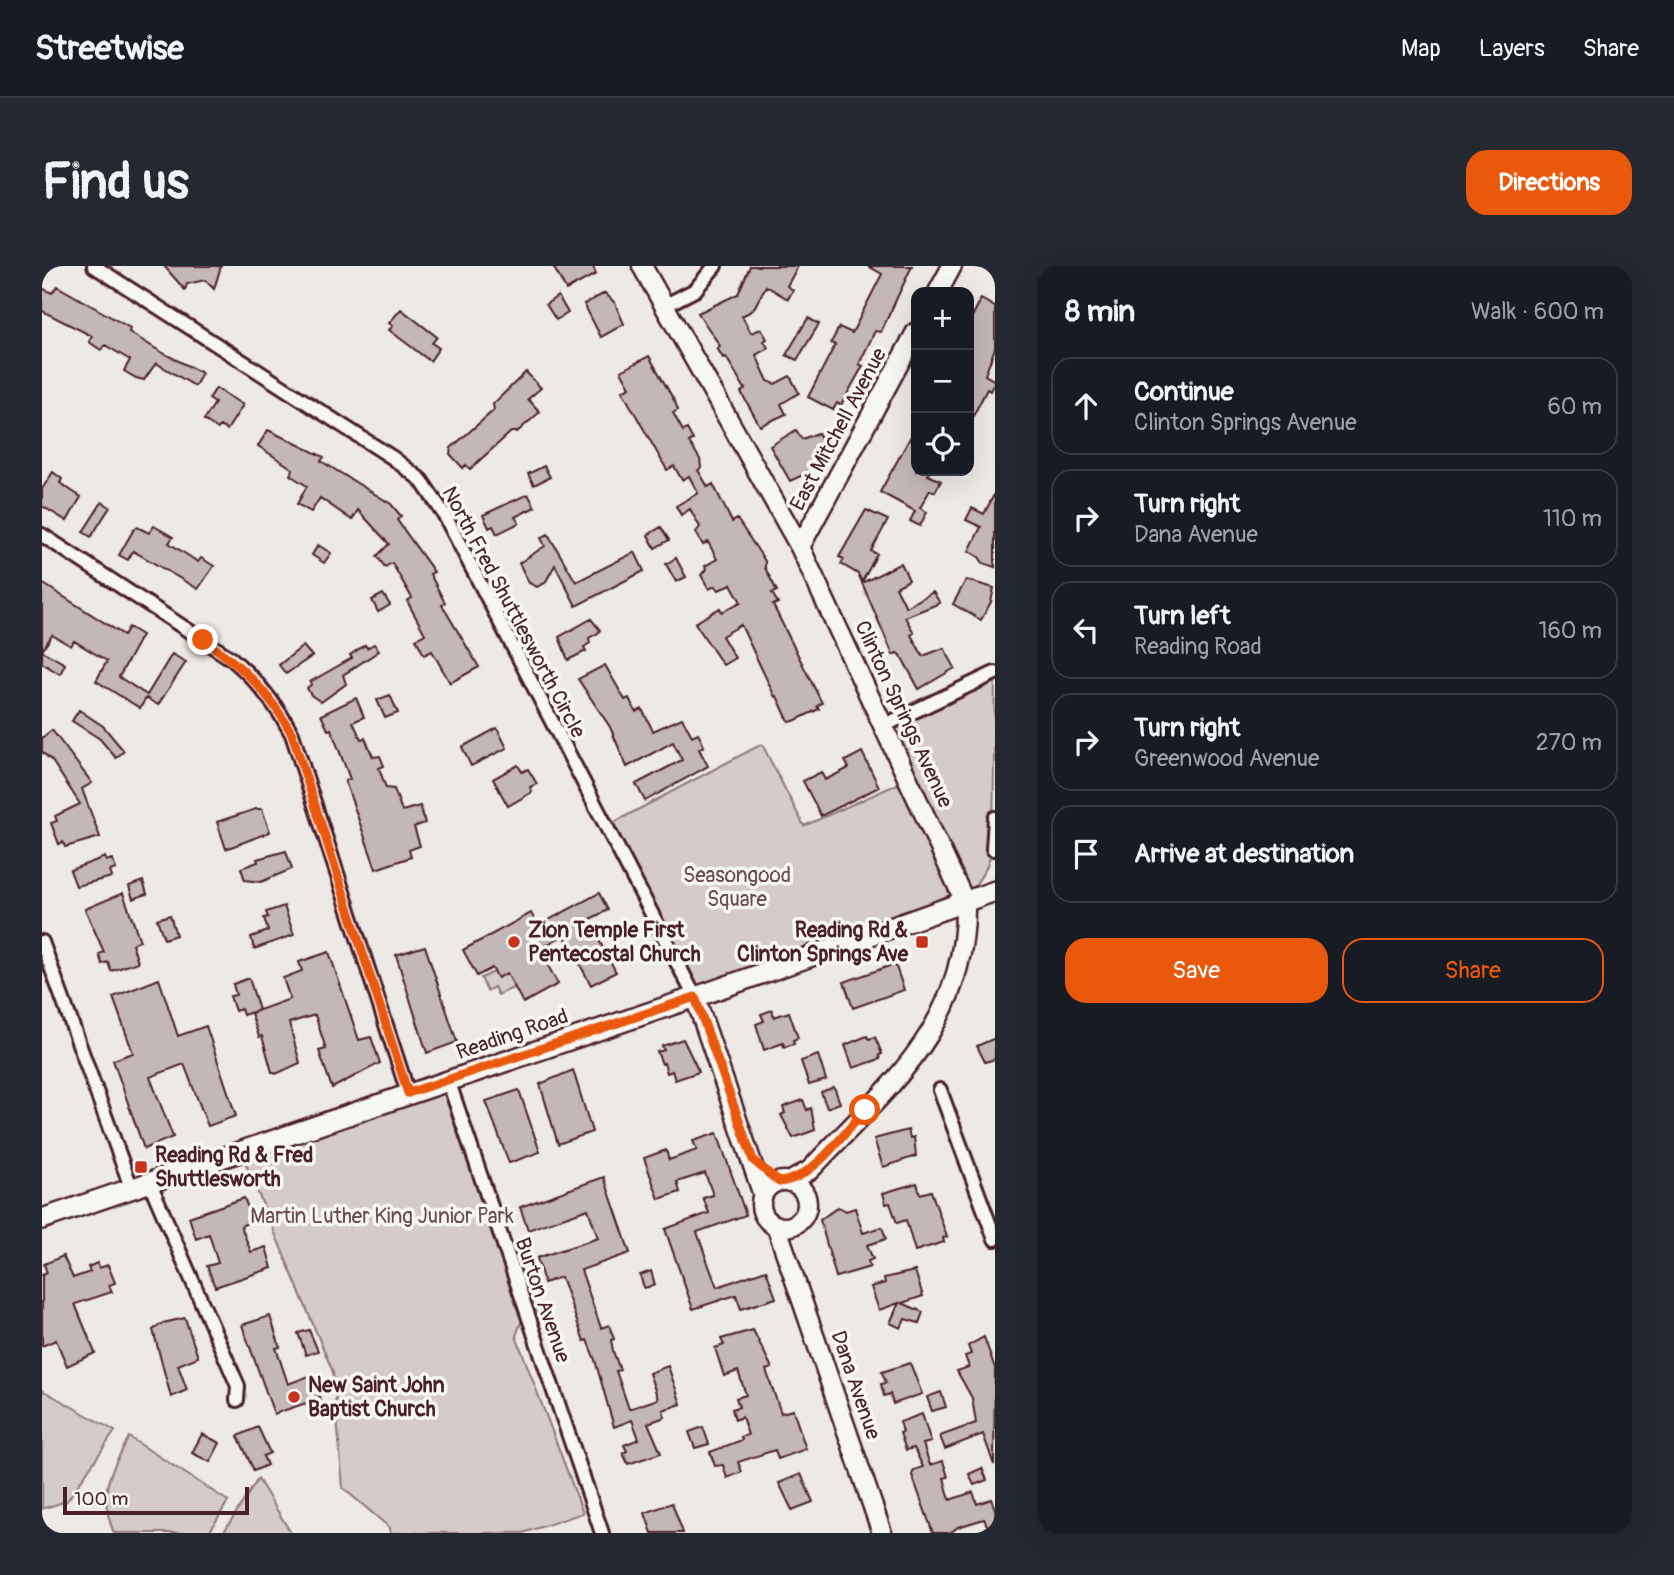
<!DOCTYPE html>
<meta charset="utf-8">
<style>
:root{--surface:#171b24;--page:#242831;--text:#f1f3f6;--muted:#9ea1a6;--line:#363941;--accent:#ea580c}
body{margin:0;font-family:Pangolin,sans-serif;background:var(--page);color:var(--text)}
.controls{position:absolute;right:21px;top:21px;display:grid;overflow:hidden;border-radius:14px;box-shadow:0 7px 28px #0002}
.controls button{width:63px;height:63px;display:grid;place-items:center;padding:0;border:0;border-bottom:2px solid var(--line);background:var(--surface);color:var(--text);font:35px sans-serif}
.scale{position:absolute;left:21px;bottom:18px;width:186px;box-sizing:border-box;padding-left:7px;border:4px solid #4a1f2b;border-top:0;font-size:19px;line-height:24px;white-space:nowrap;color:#4a1f2b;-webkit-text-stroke:5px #f6f6f2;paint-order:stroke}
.stop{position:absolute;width:21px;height:21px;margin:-16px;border:5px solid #ea580c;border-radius:50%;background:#fff}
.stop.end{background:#ea580c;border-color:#fff;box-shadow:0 2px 7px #0008}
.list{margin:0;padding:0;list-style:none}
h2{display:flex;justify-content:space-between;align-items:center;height:91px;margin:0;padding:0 28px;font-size:30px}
h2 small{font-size:23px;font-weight:400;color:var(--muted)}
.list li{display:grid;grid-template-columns:46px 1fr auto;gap:21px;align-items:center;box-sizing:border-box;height:98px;margin:0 14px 14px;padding:0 14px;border:2px solid var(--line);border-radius:21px}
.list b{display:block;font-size:26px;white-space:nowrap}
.list p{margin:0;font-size:23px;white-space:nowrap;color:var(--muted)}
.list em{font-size:23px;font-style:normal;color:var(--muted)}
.actions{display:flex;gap:14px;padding:21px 28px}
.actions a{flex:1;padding:16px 0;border:2px solid var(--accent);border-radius:21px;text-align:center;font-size:24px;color:var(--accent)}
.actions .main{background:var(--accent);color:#fff}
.icon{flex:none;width:38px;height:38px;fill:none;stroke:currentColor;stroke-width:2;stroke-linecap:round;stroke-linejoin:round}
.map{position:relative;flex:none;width:953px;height:1267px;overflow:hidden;border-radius:21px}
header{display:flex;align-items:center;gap:42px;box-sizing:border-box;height:98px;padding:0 35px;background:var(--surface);border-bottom:2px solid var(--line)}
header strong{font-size:33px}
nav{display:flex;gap:38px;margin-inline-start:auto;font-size:24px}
.intro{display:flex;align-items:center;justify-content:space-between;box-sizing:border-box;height:168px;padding:0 42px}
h1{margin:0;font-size:49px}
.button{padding:18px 32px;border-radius:21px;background:var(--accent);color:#fff;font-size:24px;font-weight:700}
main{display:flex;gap:42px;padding:0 42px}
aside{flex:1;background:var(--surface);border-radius:21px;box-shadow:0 7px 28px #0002}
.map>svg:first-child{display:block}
.green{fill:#d4cbca;stroke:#8f757a;stroke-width:2}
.building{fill:#c4b7b7;stroke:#4a1f2b;stroke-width:2}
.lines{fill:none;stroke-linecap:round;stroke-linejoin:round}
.street-casing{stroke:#4a1f2b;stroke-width:18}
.secondary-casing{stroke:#4a1f2b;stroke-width:23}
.primary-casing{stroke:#4a1f2b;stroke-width:24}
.street{stroke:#f6f6f2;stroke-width:12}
.secondary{stroke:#f6f6f2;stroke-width:18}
.primary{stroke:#f6f6f2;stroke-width:19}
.route{stroke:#ea580c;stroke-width:9}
.poi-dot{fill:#c8321e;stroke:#f6f6f2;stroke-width:2.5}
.labels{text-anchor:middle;stroke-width:7;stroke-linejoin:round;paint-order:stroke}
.street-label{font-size:21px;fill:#4a1f2b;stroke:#f6f6f2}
.park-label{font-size:21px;fill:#6c4a53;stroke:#f6f6f2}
.poi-label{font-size:21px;font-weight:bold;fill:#4a1f2b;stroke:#f6f6f2;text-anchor:start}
</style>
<header>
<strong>Streetwise</strong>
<nav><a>Map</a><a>Layers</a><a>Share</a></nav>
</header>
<div class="intro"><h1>Find us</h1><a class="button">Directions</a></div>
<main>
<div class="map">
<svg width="953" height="1267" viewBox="0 0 953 1267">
<rect width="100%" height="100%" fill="#ece9e6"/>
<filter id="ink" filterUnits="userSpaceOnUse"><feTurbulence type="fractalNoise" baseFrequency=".0143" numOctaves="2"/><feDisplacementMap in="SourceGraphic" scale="14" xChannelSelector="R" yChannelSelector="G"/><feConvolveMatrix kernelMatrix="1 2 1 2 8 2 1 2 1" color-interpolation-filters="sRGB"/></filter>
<g filter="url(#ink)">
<path class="green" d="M953 407 951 583 944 602 923 636 653 731 563 561 720 478 762 560 867 513 843 459Z
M452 706 456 712 465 707 473 721 456 729 452 721 445 725 439 712Z
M406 814 484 1043 474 1070 541 1247 481 1267H348V1262L301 1222 291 1106 198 884Z
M0 1124 73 1165 25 1235 0 1243Z
M87 1171 186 1235 167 1267H72C55 1226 68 1207 87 1171Z
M216 1213 249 1267H181Z"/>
<path class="building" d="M122 0H179L172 23 163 14 145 18 143 24Z
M511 0H551L554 8 524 24Z
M708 0H756L745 20 751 24 746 33 724 20 711 44 700 50 709 67 719 63 725 73 722 75 726 82 714 89 726 115 733 118 748 110 757 127 739 138 744 148 718 160 699 126 703 123 684 91 681 92 675 82 678 80 656 47 696 28Z
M826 0H870L839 66 833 65 817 98 821 100 813 114 799 139 795 137 791 144 766 131 793 79 789 77 797 61 810 67 840 8Z
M15 20 88 62 87 66 119 86 160 107 153 120 114 97 102 114 94 112 82 105 88 94 63 79 59 84 47 76 50 70 0 45V22L10 27Z
M563 27 573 37 582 58 559 71 542 38Z
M516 30 526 47 514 54 504 38Z
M939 33 953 41V82L943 109 953 115 948 125 945 123 927 158V57Z
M359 43 395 71 390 77 397 82 388 95 347 64 351 60 347 57Z
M766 52 777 58 755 94 744 89Z
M607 90 633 136 636 144 631 147 641 165 645 163 651 174 647 176 658 193 659 202 656 204 666 221 671 218 690 256 695 253 723 295V302L735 325 730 327 736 337 731 339 780 437 775 440 777 443 752 455 747 456 735 430 733 431 699 359 680 370 693 392 681 399 653 357 678 342 680 346 699 336 689 318 677 324 673 320 667 323 659 309 664 303 663 300 675 293 666 276 661 279 654 266 658 261 648 243 639 249 634 240 656 227 647 210 640 214 632 200 625 204 580 125 588 121 579 105Z
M484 106 499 122 486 133 498 146 475 166H469L428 203 424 199 421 202 408 188 409 182 452 144 451 138Z
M174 122 201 139 185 164 178 160 176 163 162 154 173 137 167 133Z
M874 161V205H888L886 209 899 215 893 226 888 224 878 242 885 246 878 260 868 255 873 245 838 226Z
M226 164 282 191 279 195 349 238 359 250 355 254 392 306 388 308 403 337 400 339 437 401 408 417 390 385 382 389 374 373 383 368 365 335 370 332 350 297 343 301 335 290 347 278 316 244 310 254 278 232 269 246 255 238 265 220 248 209 251 203 216 180Z
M754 164 760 173 776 167 785 183 770 192 776 202 748 215 728 180Z
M502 200 508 211 492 219 486 208Z
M11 206 20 213 18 217 39 231 25 255 0 240V223Z
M953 227V301L941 297 937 291 927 285 939 261 924 254 930 242 942 248Z
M486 228 493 241 473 251 477 257 455 268 451 260 447 262 441 249Z
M60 236 68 241 49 271 41 266Z
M824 244 846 254 829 285 835 288 820 316 816 308 799 298 802 293 797 291Z
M112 260 131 271 127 277 156 296 159 292 172 300 156 323 91 285 86 294 77 289 92 263 95 261 107 267Z
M619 261 627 274 613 282 606 269Z
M506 268 534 316 593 286 602 305 534 340 513 299 503 317 495 321 487 317 477 297 503 280 499 272Z
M276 279 289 287 282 297 270 289Z
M634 292 644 311 634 316 624 298Z
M859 297 867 314 854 321 864 341 891 326 898 337 863 351 872 367 869 369 881 390 902 382 913 402 877 423 859 390 855 387 851 389 820 317Z
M924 314 952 322 949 336 939 354 911 338Z
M0 317 82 369 87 361 100 369 77 411 105 429 130 388 144 396 116 439 104 432 98 442 54 415 65 395 32 375 29 380 10 369 0 385 23 398 18 408 0 397Z
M341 328 348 339 336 346 330 334Z
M549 353 558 364 556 367 547 372 548 377 542 381 544 385 526 394 517 371Z
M332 378 337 385 301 409 304 418 279 436 269 429 265 422 270 418 268 416 310 392 308 389 323 379 325 382Z
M261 380 270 390 244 408 237 399Z
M563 399 583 434 587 432 594 446 600 443 611 465 640 452 650 470 656 467 662 480 657 483 666 500 603 535 594 518 640 494 631 476 585 501 568 461 536 413Z
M348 429 356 447 343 452 335 434Z
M314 432 322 451 311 456 319 473 323 472 331 491 338 490 342 500 337 502 344 522 352 523 360 545 378 540 383 557 372 561 378 580 367 584 369 591 334 603 303 515 308 513 289 463 286 464 279 449Z
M37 444 61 460 82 485 74 492 58 473 30 455Z
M455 462 465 482 429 500 420 481Z
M10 464 50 517 40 523 58 571 23 581 21 576 17 578 9 557 15 555 13 550 38 538 10 495 0 486V472Z
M820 486 837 521 779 550 761 515 779 506 783 514 807 502 803 495Z
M476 499 480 506 486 503 495 518 488 521 490 526 466 540 451 513Z
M214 543H220L228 566 184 583 175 556Z
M244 585 250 603 219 616 203 614 199 602 216 596 215 593Z
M63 591 64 595 70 593 74 603 68 605 70 611 34 620 28 604Z
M101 615 105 628 91 633 87 620Z
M81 627 98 675 90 678 96 696 69 705 66 696 60 698 57 688 62 686 43 643Z
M557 627 566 644 546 654 574 706 549 719 522 669 497 683 516 718 481 737 465 707 456 712 450 702 435 710 421 684 489 647 496 660Z
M242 640 252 669 212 683 209 671 226 665 222 652 226 651 224 646Z
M128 649 134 669 122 673 115 653Z
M383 680 415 776 385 787 354 689Z
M287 686 317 774 329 771 338 797 290 822 277 785 284 783 273 749 247 757 258 797 234 808 230 806 220 770 217 771 209 747 248 733 241 712 260 705 257 696Z
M853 698 862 724 811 742 802 716Z
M207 712 217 744 201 749 199 743 193 745 188 730 194 729 191 718Z
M117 713 136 770 164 760 194 850 166 860 142 798 108 811 131 871 102 883 71 794 91 787 71 731Z
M730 744 732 751 747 746 756 772 751 774 752 778 742 781 741 777 722 784 714 758 722 755 719 748Z
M825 770 827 773 833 771 840 788 837 789 838 793 811 802 803 779Z
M953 772V793L943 796 935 780Z
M641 773 657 806 633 814 630 805 625 807 622 797 620 798 615 786 622 784 620 780Z
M776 789 784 814 767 819 759 795Z
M531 804 550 866 516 878 498 818Z
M792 821 798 837 785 842 779 826Z
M477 824 498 886 467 897 444 835Z
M761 834 765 844 769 842 773 864 751 872 739 849 743 847 741 841Z
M866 864 868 872 872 871 874 890 841 901 832 873Z
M675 867 704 949 655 966 667 1000 675 1021 724 1004 734 1032 699 1043 694 1029 651 1043 623 963 667 947 661 932 671 929 663 907 635 916 638 926 617 933 602 892 624 884 627 894 655 884 651 875Z
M562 911 588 987 539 1004 559 1062 567 1059 572 1073 569 1074 571 1085 578 1104 574 1105 587 1143 616 1133 607 1107 626 1100 639 1138 621 1144 623 1151 606 1157 619 1187 586 1198 581 1187 585 1185 582 1179 597 1173 590 1154 572 1161 553 1094 545 1074 542 1075 519 1011 502 1017 495 992 556 972 546 943 486 964 478 941Z
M875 917 878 928 889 925 905 971 901 972 902 976 873 985 864 954 855 957 848 937 844 938 841 927Z
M202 932 211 954 199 960 209 986 224 981 230 1002 173 1021 165 1000 176 997 167 968 154 973 147 951Z
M796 941 804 945 813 942 821 967 840 961 844 973 825 979 831 993 826 995 828 1001 794 1011 778 954Z
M21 990 31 1012 48 1006 46 1001 55 997 57 1002 66 999 73 1017 67 1019 70 1026 33 1038 53 1087 25 1100 14 1074 0 1080V1009L5 1007 2 998Z
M609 1005 613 1019 602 1022 598 1009Z
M873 1005 881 1030 860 1037 881 1046 877 1057 863 1053 859 1062 848 1057 857 1037 837 1044 829 1021 843 1017 842 1012Z
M228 1050 238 1081 234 1082 246 1118 270 1109 280 1138 266 1143 264 1137 232 1148 200 1059Z
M143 1052 156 1091 136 1099 145 1124 129 1131 111 1064 121 1057Z
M267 1064 276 1085 264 1089 256 1067Z
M711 1064 730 1102 724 1104 739 1147 751 1144 764 1183 736 1193 733 1184 696 1196 700 1206 685 1212 681 1199 673 1200 668 1186 700 1174 699 1171 706 1169 700 1151 693 1154 690 1143 697 1141 694 1132 704 1129 696 1105 682 1110 673 1082 682 1079 679 1073Z
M942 1071 953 1102 952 1199 941 1168 903 1183 898 1170 934 1157 930 1132 915 1105 927 1101 923 1090 929 1088 926 1080Z
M868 1097 880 1128 851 1138 848 1128 842 1130 839 1118 844 1117 840 1106Z
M899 1126 904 1141 890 1145 885 1131Z
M880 1148 889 1176 881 1178 888 1199 901 1195 906 1211 902 1212 908 1234 931 1226 935 1238 949 1233 953 1243V1267H949L942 1253 916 1261 908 1267H891L870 1209 872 1204 881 1201 872 1182 864 1184 858 1167 861 1166 858 1156Z
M216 1161 228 1187 221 1190 225 1199 212 1205 196 1170Z
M661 1161 667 1178 653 1182 647 1166Z
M160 1168 178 1177 168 1196 150 1187Z
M940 1202 945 1214 932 1219 927 1208Z
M759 1208 771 1236 750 1244 737 1217Z
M630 1237 641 1267H610L603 1247Z"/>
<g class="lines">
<g class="street-casing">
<path id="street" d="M52 0 351 192 379 214 402 248 653 731
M622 40 653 24 673 0
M0 269 190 393C216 415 234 438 250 468L366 827
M843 459 953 407
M951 583 953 552
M0 676 89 921
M406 814 560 1267
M898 824 953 973
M107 915 196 1120 195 1134"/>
</g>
<g class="secondary-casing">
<path id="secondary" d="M600 0 758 281 923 636C926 760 845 821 768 904L747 916
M896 26 910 0
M758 281 874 66
M653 731 721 929
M719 938a23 23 0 1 1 46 0a23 23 0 1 1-46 0Z
M734 959 840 1267"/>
</g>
<g class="primary-casing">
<path id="primary" d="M0 953 665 727 953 625"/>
</g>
<use href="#street" class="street"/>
<use href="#secondary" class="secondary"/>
<use href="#primary" class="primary"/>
</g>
</g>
<g class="lines" filter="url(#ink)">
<path class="route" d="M161 374C201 400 227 426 250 468L366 827 653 731 711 894 737 916C772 913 800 869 823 844"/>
</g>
<g class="poi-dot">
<circle cx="472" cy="676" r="7"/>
<rect x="873" y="669" width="14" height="14" rx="3.5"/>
<rect x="92" y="894" width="14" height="14" rx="3.5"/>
<circle cx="252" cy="1131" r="7"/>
</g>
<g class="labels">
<g class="street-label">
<text transform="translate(796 163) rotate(-62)" y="7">East Mitchell Avenue</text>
<text transform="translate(472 346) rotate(62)" y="7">North Fred Shuttlesworth Circle</text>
<text transform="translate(862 448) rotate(65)" y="7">Clinton Springs Avenue</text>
<text transform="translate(470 768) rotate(-19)" y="7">Reading Road</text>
<text transform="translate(501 1034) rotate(71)" y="7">Burton Avenue</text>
<text transform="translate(814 1119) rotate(71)" y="7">Dana Avenue</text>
</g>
<g class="park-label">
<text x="695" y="616">Seasongood<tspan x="695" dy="24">Square</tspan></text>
<text x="340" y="957">Martin Luther King Junior Park</text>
</g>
<g class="poi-label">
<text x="486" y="671">Zion Temple First<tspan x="486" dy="24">Pentecostal Church</tspan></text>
<text x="866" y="671" text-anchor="end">Reading Rd &amp;<tspan x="866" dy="24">Clinton Springs Ave</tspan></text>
<text x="113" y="896">Reading Rd &amp; Fred<tspan x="113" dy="24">Shuttlesworth</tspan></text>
<text x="266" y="1126">New Saint John<tspan x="266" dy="24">Baptist Church</tspan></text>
</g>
</g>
</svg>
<div class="controls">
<button>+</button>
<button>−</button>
<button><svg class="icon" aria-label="locate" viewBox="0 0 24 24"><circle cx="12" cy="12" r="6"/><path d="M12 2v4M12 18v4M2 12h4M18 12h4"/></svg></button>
</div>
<div class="scale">100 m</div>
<div class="stop" style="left:823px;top:844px"></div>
<div class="stop end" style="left:161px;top:374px"></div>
</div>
<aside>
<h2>8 min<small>Walk · 600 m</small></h2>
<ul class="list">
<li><svg class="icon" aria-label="ahead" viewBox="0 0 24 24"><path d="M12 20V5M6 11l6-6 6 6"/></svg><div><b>Continue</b><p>Clinton Springs Avenue</p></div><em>60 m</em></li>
<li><svg class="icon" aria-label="right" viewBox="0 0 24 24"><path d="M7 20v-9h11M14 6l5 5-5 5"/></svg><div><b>Turn right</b><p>Dana Avenue</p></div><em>110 m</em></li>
<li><svg class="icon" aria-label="left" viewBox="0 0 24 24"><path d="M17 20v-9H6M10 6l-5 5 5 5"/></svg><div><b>Turn left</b><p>Reading Road</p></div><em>160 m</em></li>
<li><svg class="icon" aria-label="right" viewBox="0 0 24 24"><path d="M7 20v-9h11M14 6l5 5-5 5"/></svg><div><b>Turn right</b><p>Greenwood Avenue</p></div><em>270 m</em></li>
<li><svg class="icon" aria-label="arrive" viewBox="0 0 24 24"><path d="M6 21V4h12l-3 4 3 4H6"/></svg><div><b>Arrive at destination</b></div></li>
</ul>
<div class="actions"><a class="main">Save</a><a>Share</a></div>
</aside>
</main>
